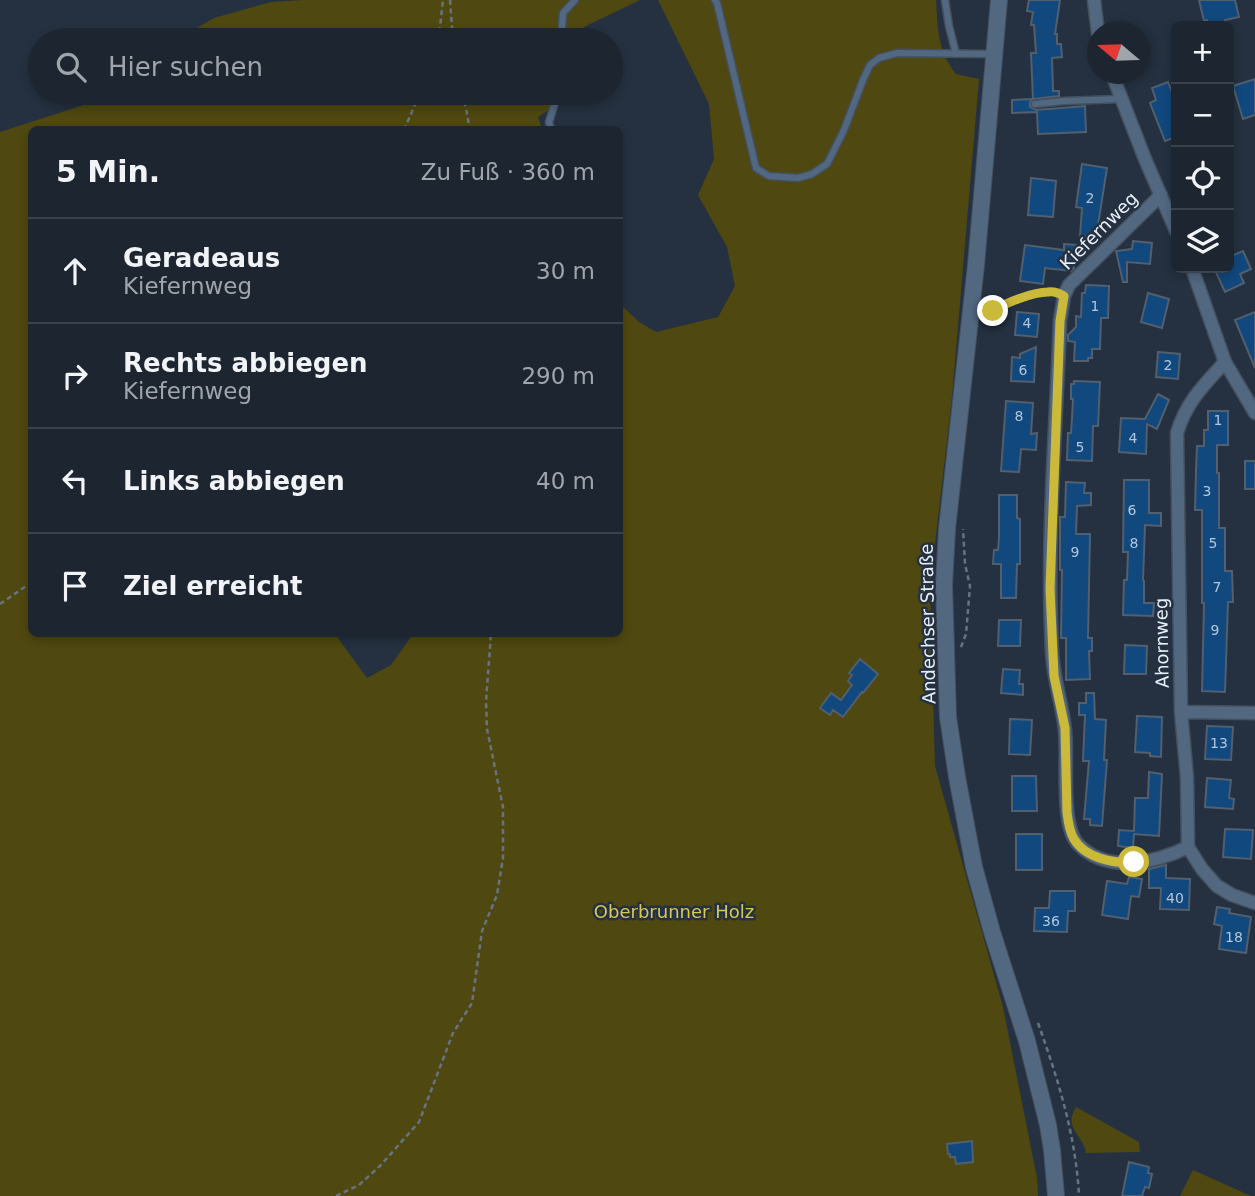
<!DOCTYPE html>
<html lang="de">
<meta charset="utf-8">
<style>
:root{--surface:#1c2530;--page:#252d38;--text:#f1f3f6;--muted:#a0a5ab;--line:#3a424c}
body{margin:0;font-family:"DejaVu Sans",sans-serif;background:var(--page);color:var(--text)}
.controls{position:absolute;right:21px;top:21px;display:grid;overflow:hidden;border-radius:10px;box-shadow:0 4px 10px #0003}
.controls button{width:63px;height:63px;display:grid;place-items:center;padding:0;border:0;border-bottom:2px solid var(--line);background:var(--surface);color:var(--text);font:35px sans-serif}
.compass{position:absolute;left:1087px;top:21px;width:63px;height:63px;border-radius:50%;background:var(--surface);box-shadow:0 4px 10px #0003;rotate:289deg}
.stop{position:absolute;width:21px;height:21px;margin:-16px;border:5px solid #cbba39;border-radius:50%;background:#fff}
.stop.end{background:#cbba39;border-color:#fff;box-shadow:0 2px 7px #0008}
.list{margin:0;padding:0;list-style:none}
h2{display:flex;justify-content:space-between;align-items:center;height:91px;margin:0;padding:0 28px;font-size:30px}
h2 small{font-size:23px;font-weight:400;color:var(--muted)}
.list li{display:grid;grid-template-columns:46px 1fr auto;gap:21px;align-items:center;box-sizing:border-box;height:105px;padding:0 28px;border-top:2px solid var(--line)}
.list b{display:block;font-size:26px;white-space:nowrap}
.list p{margin:0;font-size:23px;white-space:nowrap;color:var(--muted)}
.list em{font-size:23px;font-style:normal;color:var(--muted)}
.icon{flex:none;width:38px;height:38px;fill:none;stroke:currentColor;stroke-width:2;stroke-linecap:round;stroke-linejoin:round}
.map{position:relative;flex:none;width:1255px;height:1196px;overflow:hidden}
.search{position:absolute;background:var(--surface);box-shadow:0 4px 10px #0003;left:28px;top:28px;width:595px;height:77px;display:flex;align-items:center;gap:18px;box-sizing:border-box;padding:0 24px;border-radius:38px;color:var(--muted);font-size:26px}
.panel{position:absolute;background:var(--surface);box-shadow:0 4px 10px #0003;left:28px;top:126px;width:595px;height:511px;border-radius:10px}
.map>svg:first-child{display:block}
.green{fill:#4f4810}
.building{fill:#11487d;stroke:#515f6f;stroke-width:2}
.lines{fill:none;stroke-linecap:round;stroke-linejoin:round}
.service-casing{stroke:#44505e;stroke-width:9}
.minor-casing{stroke:#44505e;stroke-width:15}
.tertiary-casing{stroke:#44505e;stroke-width:18}
.path{stroke:#687380;stroke-width:2.5;stroke-dasharray:5 3.5;stroke-linecap:butt}
.service{stroke:#526881;stroke-width:6}
.minor{stroke:#526881;stroke-width:12}
.tertiary{stroke:#526881;stroke-width:16}
.route{stroke:#cbba39;stroke-width:9}
.labels{text-anchor:middle;stroke-width:5;stroke-linejoin:round;paint-order:stroke}
.number-label{font-size:14px;fill:#b2c7db}
.street-label{font-size:18px;fill:#e8f1fa;stroke:#253140}
.park-label{font-size:18px;fill:#d7c855;stroke:#253140}
</style>
<div class="map">
<svg width="1255" height="1196" viewBox="0 0 1255 1196">
<rect width="100%" height="100%" fill="#253140"/>
<path class="green" d="M304 0H640L584 27 581 40H188L197 28 214 18 271 2Z
M658 0H936C938 30 937 49 956 74L979 79 952 397 930 587 935 766 1003 1007 1037 1178 1038 1196H0V132L121 93H576L538 117 542 129 32 130V634H335L367 678 391 665 413 634H620V304L639 322 656 332 718 317 735 286 727 247 698 195 714 159 709 104Z
M1076 1107 1139 1142 1140 1152 1086 1153C1083 1134 1063 1129 1076 1107Z
M1193 1170 1251 1196H1180Z"/>
<path class="building" d="M1029 0H1060L1055 34H1057V44H1061L1062 57 1052 58 1053 91H1059V96L1034 99 1030 102V107L1036 110 1085 106 1086 132 1038 134 1037 112 1012 113V100L1033 99 1031 53H1036L1034 25H1031L1033 12 1027 11Z
M1199 0H1235L1239 17 1225 20 1226 26H1208L1207 20 1204 21Z
M1255 79V115L1243 119 1233 86Z
M1168 82 1176 103V137L1165 141 1150 103 1156 100 1152 88Z
M1082 164 1107 168 1098 225H1100L1099 237 1080 236 1082 208 1076 207Z
M1031 178 1056 181 1053 217 1028 215Z
M1133 241 1152 243 1150 264 1127 262V282H1123L1116 251 1132 249Z
M1064 244 1076 245 1074 268 1071 271 1045 268 1043 284 1020 281 1025 245 1064 250Z
M1243 251 1251 269 1240 274 1244 283 1225 292 1214 268H1229V257Z
M1086 285 1109 286 1108 318H1101L1100 349H1092V358H1088V361H1074L1075 342 1068 341V335L1076 327V316L1081 317 1082 293H1085Z
M1148 293 1169 299 1162 328 1141 322Z
M1017 312 1039 314 1037 337 1015 335Z
M1255 312V368L1235 320Z
M1036 347 1034 382 1011 381 1012 357 1020 358V354Z
M1158 352 1180 354 1178 379 1156 377Z
M1074 381 1100 382 1098 426H1093L1092 461 1067 460 1068 433H1071L1072 418 1073 399H1071V384H1074Z
M1158 394 1169 400 1157 429 1147 424 1146 454 1119 452 1121 418 1145 419Z
M1006 401 1033 403 1031 434 1037 433 1036 450 1021 449 1019 472 1001 471Z
M1208 411H1228V445H1217V473H1219V528H1225V571H1232L1233 602H1228L1225 692 1202 691 1204 603H1202V510H1195L1196 472 1197 446H1204V430H1208Z
M1245 461H1255V489H1245Z
M1124 480H1149V513H1161V526L1145 525 1143 580 1144 581V603H1154L1153 616 1123 615 1124 580H1127L1128 552H1123Z
M1066 482 1085 483 1084 493H1091V505L1077 506 1076 534H1090L1088 638H1092V651H1089L1090 679 1066 680V638H1061L1062 570H1060V517H1065Z
M999 495H1017V518L1020 519V564H1017L1016 598H1001V564H993L994 550H998L999 538Z
M999 620H1021L1020 646H998Z
M1125 645 1147 646 1146 674H1124Z
M860 659 878 674 863 693 862 692 843 717 833 710 830 715 820 708 831 693 841 700 852 685 848 681 852 675 849 673Z
M1003 669 1020 670 1019 684H1023V695L1001 693Z
M1086 693H1094L1095 719 1106 720 1104 760H1107L1102 826 1090 825V819H1084L1089 761H1083L1085 715H1079V703H1086Z
M1137 716 1162 717 1161 757 1150 756V753L1135 752Z
M1010 719 1032 720 1030 755 1009 754Z
M1207 726 1233 727 1231 760 1205 759Z
M1149 772 1162 774 1159 836 1134 834 1133 848 1118 846 1119 830 1134 831 1135 798H1148Z
M1012 776H1036L1037 811H1012Z
M1207 778 1231 780 1229 798 1234 799 1233 809 1205 807Z
M1225 829 1253 830 1251 859 1223 857Z
M1016 834H1042V870H1016Z
M1166 865V878L1190 879 1189 910 1160 909 1161 888H1149V869Z
M1129 877 1142 879 1139 897 1131 896 1128 919 1102 915 1107 881 1127 884Z
M1050 891H1075V911H1068L1067 932 1034 931 1035 908H1049Z
M1217 907 1230 909 1229 913 1251 917 1246 953 1219 949 1222 926 1214 924Z
M972 1141 973 1162 956 1164 955 1157H950V1154H948L947 1144Z
M1129 1162 1149 1167 1148 1173 1152 1174 1149 1188 1145 1187 1142 1196H1122Z"/>
<g class="lines">
<g class="service-casing">
<path id="service" d="M715 0 717 3 756 168 769 176 798 178 812 174 827 164 844 130 863 80 870 65 879 58 897 53 992 54
M945 0 949 26 956 54
M561 40 563 13 575 0
M1035 104 1064 101 1120 99
M551 130 549 122 558 93"/>
</g>
<g class="minor-casing">
<path id="minor" d="M1094 0 1098 33
M1112 74 1145 159 1176 231
M1161 195 1069 285 1064 296 1060 321C1056 431 1046 541 1052 651 1053 678 1062 703 1065 730 1068 757 1060 826 1078 844 1106 874 1156 863 1188 847
M1192 268 1225 362 1255 413
M1225 362C1204 385 1186 402 1177 433L1181 712 1187 778 1188 847 1202 869 1217 886 1232 895 1255 903
M1181 712 1255 713"/>
</g>
<g class="tertiary-casing">
<path id="tertiary" d="M999 0 976 265 947 529 944 585 948 717 957 777 974 867 992 932 1027 1041 1048 1125 1052 1150 1056 1196"/>
</g>
<path class="path" d="M450 0 453 40
M436 40 440 27 443 0
M463 93 470 130
M404 130 420 93
M985 321C1002 301 1023 298 1047 292H1054
M0 604 32 582
M961 647 966 634 970 586 965 564 963 529
M1038 1023C1058 1079 1076 1136 1079 1196
M336 1196 359 1185 380 1166 419 1122 453 1033 472 1003 482 931 497 895 503 858V807L487 729 486 701 491 634"/>
<use href="#service" class="service"/>
<use href="#minor" class="minor"/>
<use href="#tertiary" class="tertiary"/>
</g>
<g class="lines">
<path class="route" d="M993 311C1005 303 1033 292 1048 292 1053 291 1059 293 1064 296L1060 321 1050 589 1054 676 1065 728 1067 812C1068 821 1069 831 1074 839 1085 858 1114 864 1134 862"/>
</g>
<g class="labels">
<g class="number-label">
<text x="1090" y="203">2</text>
<text x="1095" y="311">1</text>
<text x="1027" y="328">4</text>
<text x="1168" y="370">2</text>
<text x="1023" y="375">6</text>
<text x="1019" y="421">8</text>
<text x="1218" y="425">1</text>
<text x="1133" y="443">4</text>
<text x="1080" y="452">5</text>
<text x="1207" y="496">3</text>
<text x="1132" y="515">6</text>
<text x="1134" y="548">8</text>
<text x="1213" y="548">5</text>
<text x="1075" y="557">9</text>
<text x="1217" y="592">7</text>
<text x="1215" y="635">9</text>
<text x="1219" y="748">13</text>
<text x="1175" y="903">40</text>
<text x="1051" y="926">36</text>
<text x="1234" y="942">18</text>
</g>
<g class="street-label">
<text transform="translate(1099 231) rotate(-45)" y="6">Kiefernweg</text>
<text transform="translate(928 624) rotate(-91)" y="6">Andechser Straße</text>
<text transform="translate(1162 643) rotate(-91)" y="6">Ahornweg</text>
</g>
<g class="park-label">
<text x="674" y="918">Oberbrunner Holz</text>
</g>
</g>
</svg>
<div class="controls">
<button>+</button>
<button>−</button>
<button><svg class="icon" aria-label="locate" viewBox="0 0 24 24"><circle cx="12" cy="12" r="6"/><path d="M12 2v4M12 18v4M2 12h4M18 12h4"/></svg></button>
<button><svg class="icon" aria-label="layers" viewBox="0 0 24 24"><path d="M12 4l9 5-9 5-9-5zM3 14l9 5 9-5"/></svg></button>
</div>
<svg class="compass" viewBox="-18 -18 36 36"><path d="M0-13l5 13h-10z" fill="#e53935"/><path d="M0 13l5-13h-10z" fill="#a0a5ab"/></svg>
<div class="stop" style="left:1134px;top:862px"></div>
<div class="stop end" style="left:993px;top:311px"></div>
<div class="search"><svg class="icon" aria-label="search" viewBox="0 0 24 24"><circle cx="10" cy="10" r="6"/><path d="M15 15l6 6"/></svg>Hier suchen</div>
<section class="panel">
<h2>5 Min.<small>Zu Fuß · 360 m</small></h2>
<ul class="list">
<li><svg class="icon" aria-label="ahead" viewBox="0 0 24 24"><path d="M12 20V5M6 11l6-6 6 6"/></svg><div><b>Geradeaus</b><p>Kiefernweg</p></div><em>30 m</em></li>
<li><svg class="icon" aria-label="right" viewBox="0 0 24 24"><path d="M7 20v-9h11M14 6l5 5-5 5"/></svg><div><b>Rechts abbiegen</b><p>Kiefernweg</p></div><em>290 m</em></li>
<li><svg class="icon" aria-label="left" viewBox="0 0 24 24"><path d="M17 20v-9H6M10 6l-5 5 5 5"/></svg><div><b>Links abbiegen</b></div><em>40 m</em></li>
<li><svg class="icon" aria-label="arrive" viewBox="0 0 24 24"><path d="M6 21V4h12l-3 4 3 4H6"/></svg><div><b>Ziel erreicht</b></div></li>
</ul>
</section>
</div>
